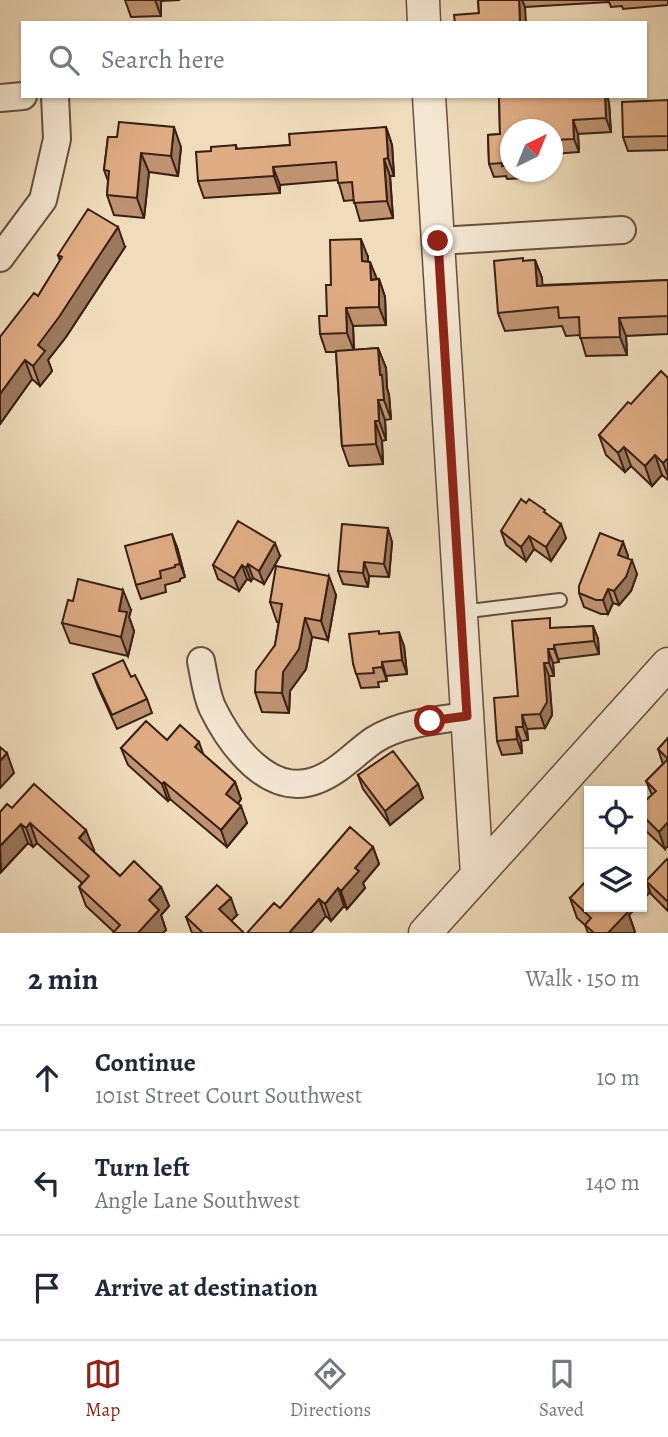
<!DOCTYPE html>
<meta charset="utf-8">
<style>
:root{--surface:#fff;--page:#f6f6f7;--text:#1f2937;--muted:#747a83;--line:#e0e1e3;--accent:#8f2418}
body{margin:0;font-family:Alegreya,serif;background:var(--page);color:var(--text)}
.controls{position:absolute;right:21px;bottom:21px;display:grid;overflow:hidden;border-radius:0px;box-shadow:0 2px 5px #0004}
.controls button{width:63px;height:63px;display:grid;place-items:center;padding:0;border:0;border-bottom:2px solid var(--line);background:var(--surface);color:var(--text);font:35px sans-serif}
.compass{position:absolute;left:500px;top:119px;width:63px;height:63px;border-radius:50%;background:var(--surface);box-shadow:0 2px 5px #0004;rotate:43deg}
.stop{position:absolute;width:21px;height:21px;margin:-16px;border:5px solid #8f2418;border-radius:50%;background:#fff}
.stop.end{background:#8f2418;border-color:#fff;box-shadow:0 2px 7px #0008}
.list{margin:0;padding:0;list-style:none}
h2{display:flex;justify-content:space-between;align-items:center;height:91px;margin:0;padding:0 28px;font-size:30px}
h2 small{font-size:23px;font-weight:400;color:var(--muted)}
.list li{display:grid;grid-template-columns:46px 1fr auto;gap:21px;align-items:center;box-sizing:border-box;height:105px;padding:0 28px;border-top:2px solid var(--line)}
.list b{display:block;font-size:26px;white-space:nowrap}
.list p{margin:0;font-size:23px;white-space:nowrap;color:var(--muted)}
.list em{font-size:23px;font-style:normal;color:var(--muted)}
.icon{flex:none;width:38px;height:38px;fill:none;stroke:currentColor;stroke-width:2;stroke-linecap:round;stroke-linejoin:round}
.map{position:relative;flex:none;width:668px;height:933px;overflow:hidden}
.search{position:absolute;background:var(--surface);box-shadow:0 2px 5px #0004;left:21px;right:21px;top:21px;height:77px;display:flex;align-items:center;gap:18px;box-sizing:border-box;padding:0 24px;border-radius:0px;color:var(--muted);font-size:26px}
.sheet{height:406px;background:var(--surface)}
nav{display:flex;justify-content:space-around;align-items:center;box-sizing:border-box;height:98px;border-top:2px solid var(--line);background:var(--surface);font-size:19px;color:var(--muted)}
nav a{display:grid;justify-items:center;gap:4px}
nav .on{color:var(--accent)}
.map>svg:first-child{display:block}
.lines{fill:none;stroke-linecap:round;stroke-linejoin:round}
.service-casing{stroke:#664f3e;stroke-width:16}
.minor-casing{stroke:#664f3e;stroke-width:30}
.tertiary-casing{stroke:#664f3e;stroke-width:35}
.service{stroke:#f5e8d3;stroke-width:12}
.minor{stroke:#f5e8d3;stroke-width:26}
.tertiary{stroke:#f5e8d3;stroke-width:32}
.wall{fill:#c09472;stroke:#392015;stroke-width:2}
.shaded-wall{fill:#9c785c;stroke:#392015;stroke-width:2}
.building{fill:#dfac84;stroke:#392015;stroke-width:2}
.route{stroke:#8f2418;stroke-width:9}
</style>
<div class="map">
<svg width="668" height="933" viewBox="0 0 668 933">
<rect width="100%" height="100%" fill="#efdcbb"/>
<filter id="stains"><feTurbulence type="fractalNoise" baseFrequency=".00286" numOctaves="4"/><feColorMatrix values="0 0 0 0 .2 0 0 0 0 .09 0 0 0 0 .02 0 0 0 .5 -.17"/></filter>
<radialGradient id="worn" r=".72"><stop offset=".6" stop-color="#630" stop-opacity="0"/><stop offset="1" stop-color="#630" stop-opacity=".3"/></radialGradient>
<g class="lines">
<g class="service-casing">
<path id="service" d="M461 612 560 600"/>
</g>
<g class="minor-casing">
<path id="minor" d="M0 98 23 96
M438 241 622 230
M0 258 43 200 57 139 55 96
M201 661C204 676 206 693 212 707 230 744 269 799 317 780 339 772 355 753 374 740 400 723 437 720 467 716"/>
</g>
<g class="tertiary-casing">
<path id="tertiary" d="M423 0 424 23
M429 96 477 875
M425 933 668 664"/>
</g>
<use href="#service" class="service"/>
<use href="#minor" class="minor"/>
<use href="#tertiary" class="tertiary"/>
</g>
<path class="wall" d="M125 0H180L161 1V16L131 17Z
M478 0H668V5L623 9 622 6 611 7 609 2 525 7 479 13Z
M499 96H607L609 103 611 132 578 134 579 152 552 154V130H510V172H536L537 177 507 179 506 176 494 177 489 164 488 135 500 134Z
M668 100V150L628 151 623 137Z
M386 127 392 145 394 176H390L393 218 360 221 354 200 344 201 338 180 280 185V193L204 198 198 181 211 151 236 145 237 149 290 145Z
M108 137 181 147 178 176 149 172 144 218 114 215 107 195 108 181 104 170Z
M125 247 66 337 48 360 52 371 40 386 32 379 0 424V337L38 296 60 261 58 255Z
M368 257V261L377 280 379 279 385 297 386 325 353 326 354 350 378 348 386 368 387 388 389 395 391 419 385 420 386 440 382 441 383 464 349 466 342 446 336 352H326L320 334 327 316 331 285Z
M535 260 542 278V285L668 280V334L626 336 627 355 586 356 580 335 566 336 562 326 505 331 498 313 524 261Z
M668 378V480L662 475 652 486 631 466 625 472 606 455 599 435 631 404Z
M526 503 547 514 566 538 551 561 534 549 526 561 506 545 501 531Z
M392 542 389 577 369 576 368 587 343 584 338 571Z
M623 542 628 556 627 558 637 574 631 591 619 605 613 603 608 614H601L584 607 579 593Z
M177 547 185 577 180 579V581L165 585 166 592 141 599 136 585Z
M280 556 264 584 253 578 251 581 247 579 239 591 218 579 213 565Z
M336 595 328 640 312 637 306 669 290 691 289 713 262 712 255 692 275 645 279 622H277L270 602Z
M131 610 129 617 134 631 128 656 70 643 62 623Z
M593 626 598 639 599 654 558 659 559 662 553 663 554 676H549L552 715 545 728 527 729 528 740 521 741 522 753 502 755 497 741 518 696 553 628Z
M380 634 404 646 407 674 386 676 387 681 378 682 379 687 361 688 353 663Z
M93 674 131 677 147 699 152 713 117 729 98 687Z
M668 738 665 849 642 827V804L652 795 646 781 663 764 658 749Z
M167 740 203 754 235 782 241 799 238 804 247 823 227 847 170 799 168 801 128 765 121 748Z
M358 775 418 784 423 798 390 825 363 789Z
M12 808 94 850 93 851 120 876 161 887 169 906 161 915 166 930 114 932 86 906 79 887 82 883 37 843 33 847 28 843 1 872 0 812Z
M373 847 379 864 363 883 365 888 347 909 344 906 331 921 326 916 280 908Z
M668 860V911L651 894 646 881Z
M570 898 629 915 635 932 634 933H588L585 925 577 918Z
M237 915 231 921 244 933H192L186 917Z"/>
<path class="shaded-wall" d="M155 0H160L161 1V16Z
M519 0H522L525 7 526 23H520Z
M605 96H607L609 103 611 132 606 118Z
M573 120 578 134 579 152 574 139Z
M174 127 181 147 178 176 171 156Z
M386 127 392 145 394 176 388 158Z
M141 153 149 172 144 218 137 198Z
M384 159 390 176 393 218 387 201Z
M273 167 280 185V193L274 176Z
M118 227 125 247 66 337 48 360 52 371 40 386 33 366 38 345Z
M361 239 368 257V279L362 261Z
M535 260 542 278 544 304 537 286Z
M370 262 377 279 371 280Z
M379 279 385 297 386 325 379 307Z
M346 308 353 326 354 351 347 333Z
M619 318 626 336 627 355 620 337Z
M378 348 386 368 387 388 389 395 391 419 384 400 380 375Z
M25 360 32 379 0 424V394Z
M378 400 385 420 386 440 379 421Z
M375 421 382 441 383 464 376 444Z
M624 447 631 466 625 472 618 453Z
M655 455 662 475 652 486 645 466Z
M668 458V476L663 463Z
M561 524 566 538 551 561 546 547Z
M388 528 392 542 389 577 384 564Z
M172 534 177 547 185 577 180 564Z
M529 536 534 549 526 561 521 547Z
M623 542 628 556 623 568 618 555Z
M275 543 280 556 264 584 259 571Z
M632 560 637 574 631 591 619 605 614 591Z
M364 562 369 576 368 587 363 573Z
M248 564 253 578 251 581 246 568Z
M242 565 247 579 239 591 234 578Z
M329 576 336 595 328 640 321 621Z
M608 589 613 603 608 614 603 600Z
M123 590 131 610 129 617 134 631 128 656 121 637 119 611Z
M305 618 312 637 306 669 290 691 289 713 282 693 283 672Z
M593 626 598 639 599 654 594 641Z
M399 632 404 646 407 674 402 660Z
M554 645 558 659 559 662 554 649Z
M548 649 553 663 554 676 549 663Z
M382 662 386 676 387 681 382 667Z
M544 663 549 676 552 715 545 728 540 714Z
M522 715 527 729 528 740 523 727Z
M516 727 521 741 522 753 517 739Z
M199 742 205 759 195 747Z
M7 753 14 773 0 788V761Z
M164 782 170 799 168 801 162 784Z
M235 782 241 799 232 811 226 794Z
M418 784 423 798 390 825 385 811Z
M241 806 247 823 227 847 221 830Z
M668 822V846L665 849 659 832Z
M30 823 37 843 33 847 26 828Z
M21 824 28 843 1 872 0 846Z
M86 830 94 850 87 858 79 838Z
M373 847 379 864 363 883 365 888 347 909 341 891 355 868Z
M643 873 650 892 642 901V874Z
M161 887 169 906 161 915 166 930 163 933H138L149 900Z
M338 888 344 906 331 921 325 904Z
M231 898 237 915 225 927 219 909Z
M319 899 326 916 311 933H289Z
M618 907H637L629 915 635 932 634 933H608Z"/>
<path class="building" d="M478 0H519L520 23H455L454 15 479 13Z
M499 96H605L606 118 573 120 574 139 552 140V130H510V165L502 166V163L489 164 488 135 500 134Z
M668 100V136L623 137 622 102Z
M119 122 174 127 171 156 141 153 137 198 107 195 109 171 104 170 108 137H117Z
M386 127 388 158 384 159 387 201 354 203 352 182 338 183 336 162 273 167 274 176 198 181 196 152 211 151V147L236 145V149L290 145 289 134Z
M88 209 118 227 59 317 38 345 45 351 33 366 25 360 0 394V337L34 293 38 296 62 257 58 255Z
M361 239 362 261 370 262 371 280 379 279V307L346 308 347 333 320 334 319 316H327L326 285H331L330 240Z
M523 258V261L535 260 537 286 668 280V316L619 318 620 337 580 338 579 317 559 318 558 307 498 313 494 261Z
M378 348 380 375H382L384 400H378L379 421H375L376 444 342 446 336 351Z
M661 371 668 378V458L663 463 655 455 645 466 624 447 618 453 599 435 628 402 631 404Z
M521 499 526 503 529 499 545 510 544 512 561 524 546 547 529 536 521 547 501 531Z
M238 521 275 543 259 571 248 564 246 568 242 565 234 578 213 565Z
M342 524 388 528 384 564 364 562 363 573 338 571Z
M600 533 623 542 618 555 632 560 626 577 614 591 608 589 603 600H596L579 593V586Z
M172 534 180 564 175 565V567L160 571 161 578 136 585 125 546Z
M276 566 329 576 321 621 305 618 299 649 283 672 282 693 255 692 256 671 275 645 282 604 270 602Z
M78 579 123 590 119 611 127 612 121 637 62 623 68 600 73 601Z
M550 618V628L593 626 594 641 554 645V649H548L549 663H544L547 702 540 714 522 715 523 727H516L517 739 497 741 494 698 518 696 512 621Z
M379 631V634L399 632 402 660 382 662V667L373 668 374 673 356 674 353 663 349 634Z
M123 660 131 677 135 675 147 699 112 715 93 674Z
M146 721 167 740 180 725 199 742 195 747 235 782 226 794 241 806 221 830 164 782 162 784 121 748Z
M668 738V822L659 832 642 815V804L656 791 646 781 668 759 658 749Z
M0 747 7 753 0 761Z
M393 751 418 784 385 811 358 775Z
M34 784 86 830 79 838 120 876 134 861 161 887 149 900 159 910 138 933H113L120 925 79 887 89 876 30 823 26 828 21 824 0 846V812L7 804 12 808Z
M350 827 373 847 355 868 359 871 341 891 338 888 325 904 319 899 289 933H247L274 903 280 908Z
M667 859 668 860V902L646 881Z
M589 878V907H622L628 912 608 933H594L585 925 591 918 570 898Z
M217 885 231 898 219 909 244 933H203L186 917Z"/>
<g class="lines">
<path class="route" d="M430 721 467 716 438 241"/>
</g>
<rect width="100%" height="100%" filter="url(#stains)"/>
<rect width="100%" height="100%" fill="url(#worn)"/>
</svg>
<div class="controls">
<button><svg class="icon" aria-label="locate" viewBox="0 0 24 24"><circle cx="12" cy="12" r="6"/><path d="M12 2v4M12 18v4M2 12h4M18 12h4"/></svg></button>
<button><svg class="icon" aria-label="layers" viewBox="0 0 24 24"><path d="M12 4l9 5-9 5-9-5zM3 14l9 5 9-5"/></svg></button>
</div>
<svg class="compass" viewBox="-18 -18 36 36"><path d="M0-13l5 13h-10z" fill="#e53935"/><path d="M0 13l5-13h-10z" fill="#747a83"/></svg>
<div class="stop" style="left:430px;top:721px"></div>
<div class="stop end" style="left:438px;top:241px"></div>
<div class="search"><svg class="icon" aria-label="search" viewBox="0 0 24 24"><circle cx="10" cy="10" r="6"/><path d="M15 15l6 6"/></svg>Search here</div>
</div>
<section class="sheet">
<h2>2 min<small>Walk · 150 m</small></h2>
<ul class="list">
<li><svg class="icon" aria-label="ahead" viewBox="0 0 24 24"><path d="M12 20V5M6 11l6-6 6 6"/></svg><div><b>Continue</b><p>101st Street Court Southwest</p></div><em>10 m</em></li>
<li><svg class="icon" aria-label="left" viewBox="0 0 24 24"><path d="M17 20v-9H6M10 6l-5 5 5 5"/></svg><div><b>Turn left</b><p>Angle Lane Southwest</p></div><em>140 m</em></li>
<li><svg class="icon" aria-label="arrive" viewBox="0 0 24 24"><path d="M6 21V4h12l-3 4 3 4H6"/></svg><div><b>Arrive at destination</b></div></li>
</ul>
</section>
<nav>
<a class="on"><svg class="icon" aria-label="map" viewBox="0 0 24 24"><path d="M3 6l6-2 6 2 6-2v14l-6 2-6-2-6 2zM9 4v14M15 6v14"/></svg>Map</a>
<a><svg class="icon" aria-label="directions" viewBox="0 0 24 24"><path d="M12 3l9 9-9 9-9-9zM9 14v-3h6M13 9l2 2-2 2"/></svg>Directions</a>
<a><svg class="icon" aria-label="saved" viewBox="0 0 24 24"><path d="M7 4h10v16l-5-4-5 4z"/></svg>Saved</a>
</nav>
